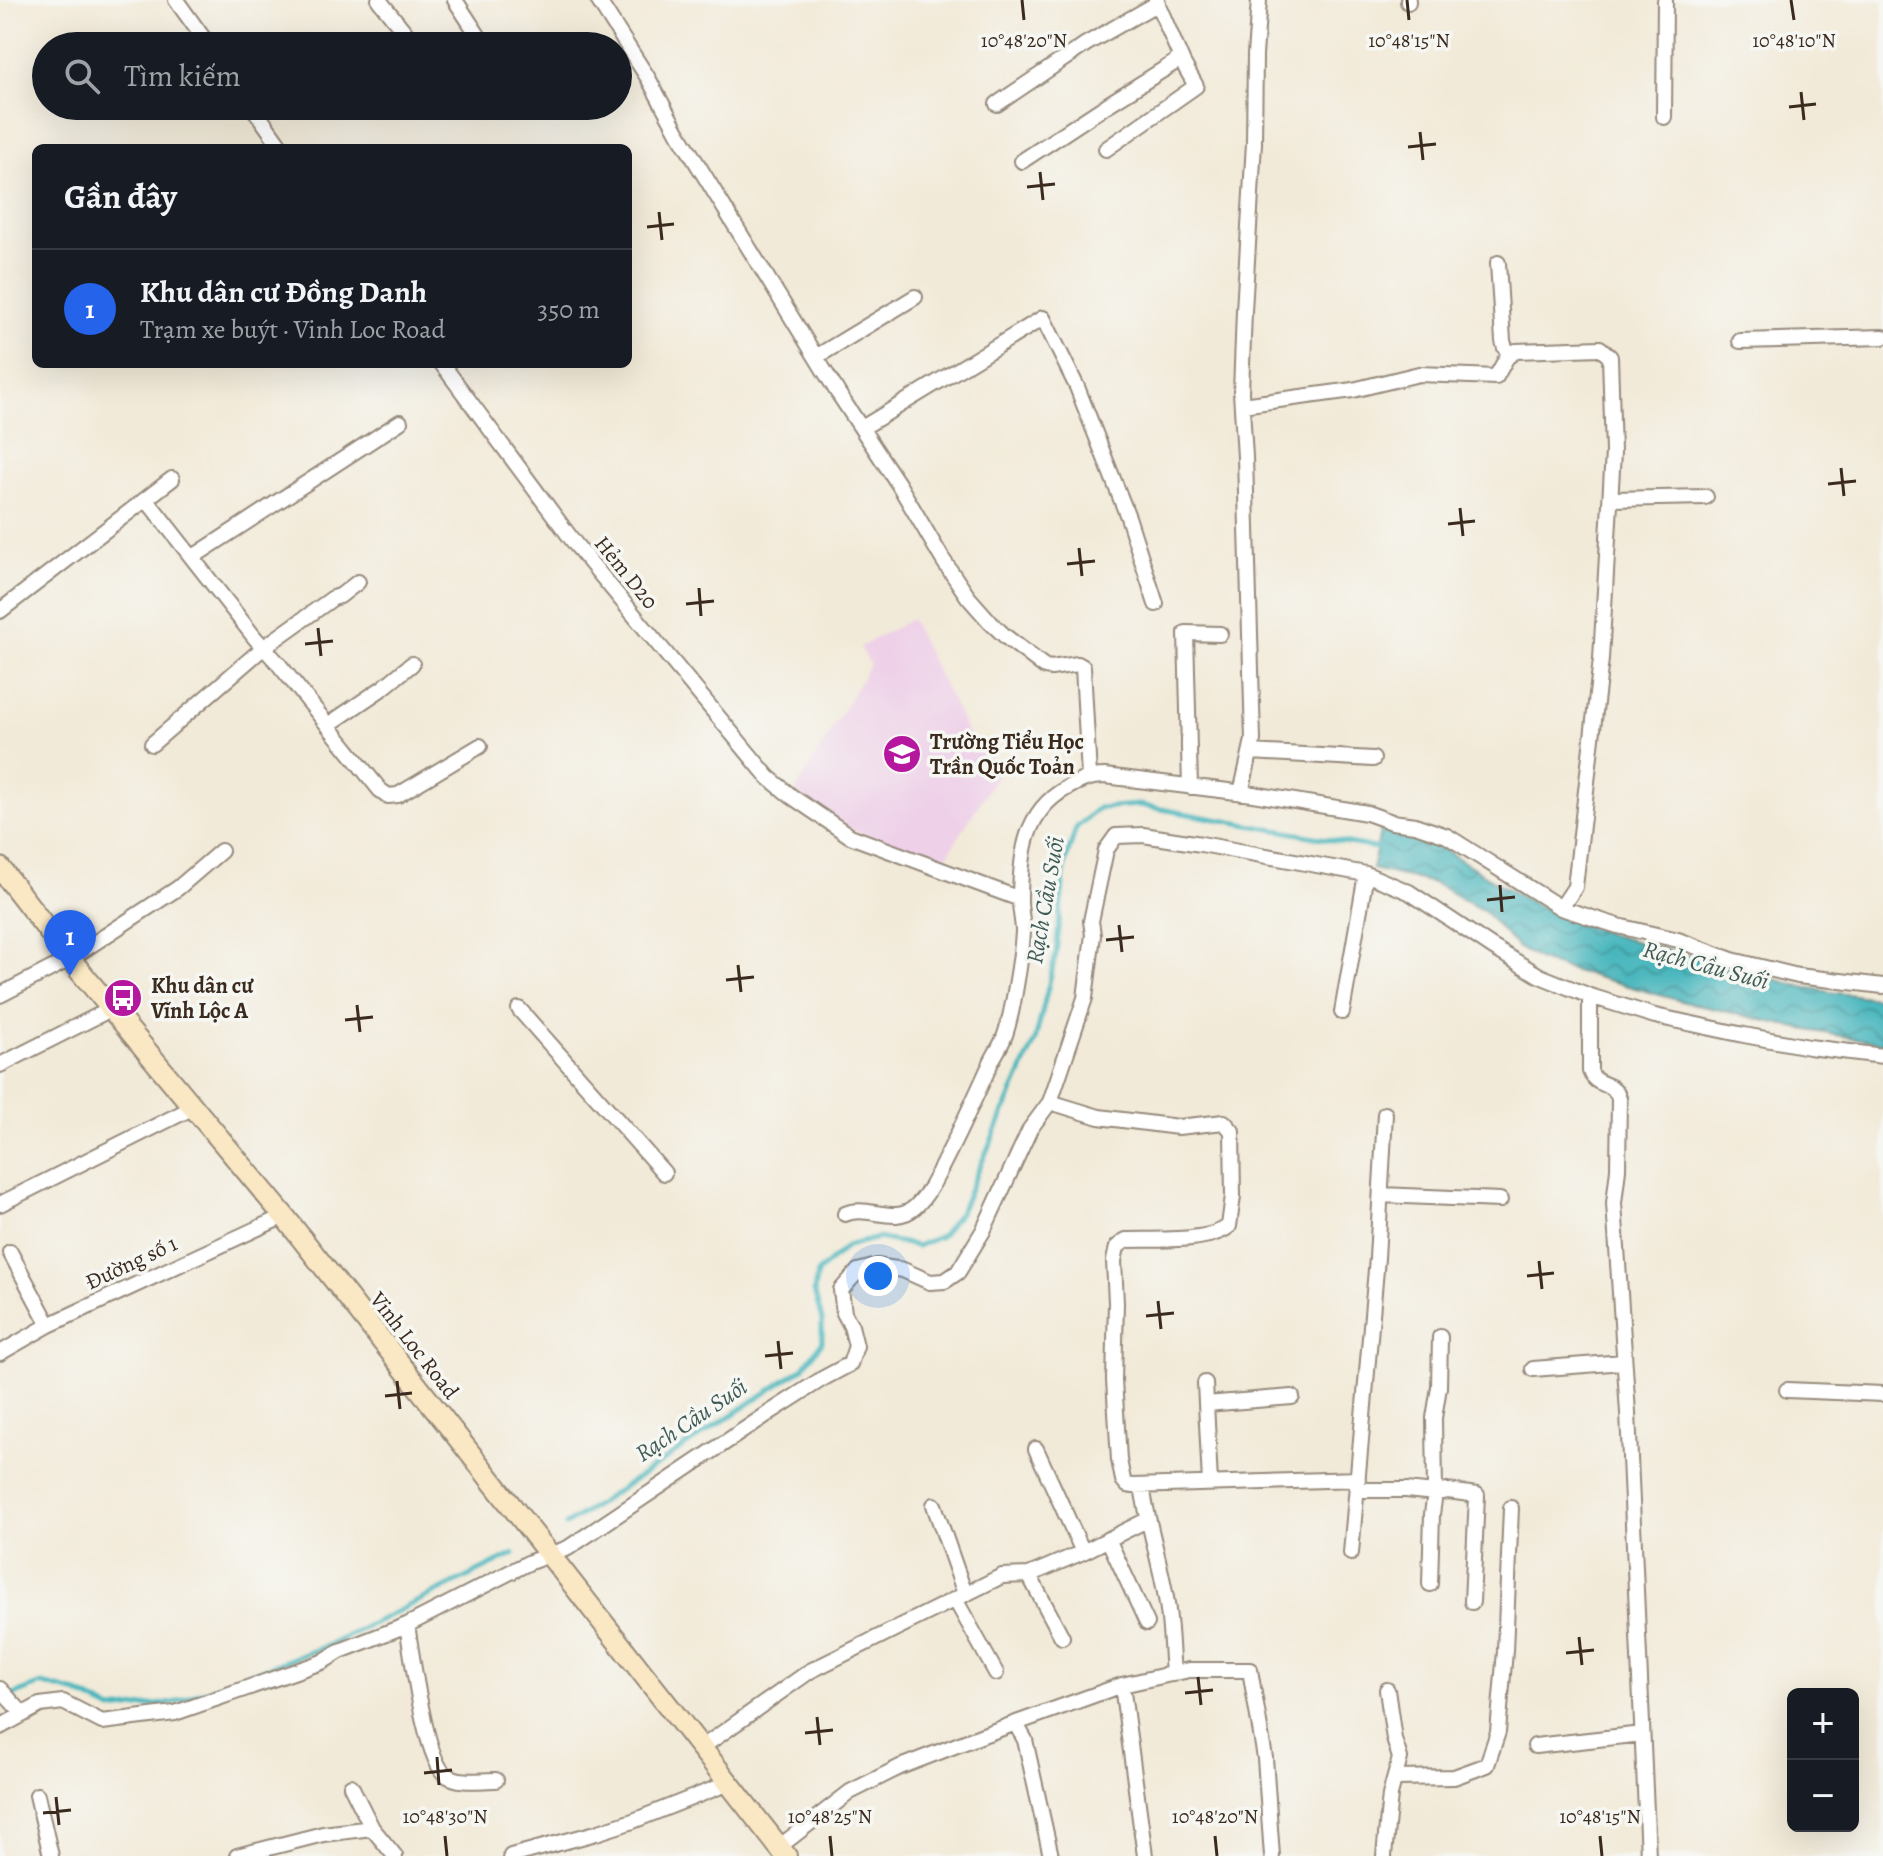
<!DOCTYPE html>
<html lang="vi">
<meta charset="utf-8">
<style>
:root{--surface:#171b24;--page:#20242c;--text:#f1f3f6;--muted:#9ea1a6;--line:#363941;--accent:#2563eb}
body{margin:0;font-family:Alegreya,serif;background:var(--page);color:var(--text)}
.controls{position:absolute;right:24px;bottom:24px;display:grid;overflow:hidden;border-radius:12px;box-shadow:0 8px 32px #0002}
.controls button{width:72px;height:72px;display:grid;place-items:center;padding:0;border:0;border-bottom:2px solid var(--line);background:var(--surface);color:var(--text);font:40px sans-serif}
.you{position:absolute;left:878px;top:1276px;width:28px;height:28px;margin:-20px;border:6px solid #fff;border-radius:50%;background:#1a73e8;box-shadow:0 0 0 12px #1a73e833}
.badge{display:grid;place-items:center;width:52px;height:52px;border-radius:50%;background:var(--accent);color:#fff;font-size:26px;font-weight:700}
.pin{position:absolute;translate:-50% -66px;filter:drop-shadow(0 2px 4px #0008)}
.pin::after{content:'';position:absolute;top:42px;width:28px;height:24px;background:inherit;clip-path:polygon(0 0,100% 0,50% 100%)}
.list{margin:0;padding:0;list-style:none}
h2{display:flex;justify-content:space-between;align-items:center;height:104px;margin:0;padding:0 32px;font-size:34px}
h2 small{font-size:26px;font-weight:400;color:var(--muted)}
.list li{display:grid;grid-template-columns:52px 1fr auto;gap:24px;align-items:center;box-sizing:border-box;height:120px;padding:0 32px;border-top:2px solid var(--line)}
.list b{display:block;font-size:30px;white-space:nowrap}
.list p{margin:0;font-size:26px;white-space:nowrap;color:var(--muted)}
.list em{font-size:26px;font-style:normal;color:var(--muted)}
.icon{flex:none;width:44px;height:44px;fill:none;stroke:currentColor;stroke-width:2;stroke-linecap:round;stroke-linejoin:round}
.map{position:relative;flex:none;width:1883px;height:1856px;overflow:hidden}
.search{position:absolute;background:var(--surface);box-shadow:0 8px 32px #0002;left:32px;top:32px;width:600px;height:88px;display:flex;align-items:center;gap:20px;box-sizing:border-box;padding:0 28px;border-radius:44px;color:var(--muted);font-size:30px}
.panel{position:absolute;background:var(--surface);box-shadow:0 8px 32px #0002;left:32px;top:144px;width:600px;height:224px;border-radius:12px}
.map>svg:first-child{display:block}
.built{fill:#eed0e8}
.water{fill:url(#water-waves);stroke:#41706e;stroke-width:2}
.lines{fill:none;stroke-linecap:round;stroke-linejoin:round}
.stream{stroke:#47b6bd;stroke-width:5}
.street-casing{stroke:#968a7b;stroke-width:18}
.secondary-casing{stroke:#968a7b;stroke-width:24}
.street{stroke:#fff;stroke-width:14}
.secondary{stroke:#fae7c3;stroke-width:20}
.ticks{fill:none;stroke:#3b2a1e;stroke-width:3}
.labels{text-anchor:middle;stroke-width:7;stroke-linejoin:round;paint-order:stroke}
.street-label{font-size:22px;fill:#3b2a1e;stroke:#f6f6f2}
.poi-label{font-size:22px;font-weight:bold;fill:#3b2a1e;stroke:#f6f6f2;text-anchor:start}
.water-label{font-size:24px;font-style:italic;fill:#3f5b56;stroke:#f6f6f2}
.ticks-label{font-size:20px;text-anchor:middle;fill:#3b2a1e;stroke:#f6f6f2;stroke-width:7;stroke-linejoin:round;paint-order:stroke}
</style>
<div class="map">
<svg width="1883" height="1856" viewBox="0 0 1883 1856">
<defs>
<pattern id="water-waves" width="16" height="10" patternUnits="userSpaceOnUse" patternTransform="scale(2)"><rect width="16" height="10" fill="#47b6bd"/><path d="M0 5q4-4 8 0t8 0" fill="none" stroke="#3c9499"/></pattern>
</defs>
<rect width="100%" height="100%" fill="#f6f6f2"/>
<filter id="ink" filterUnits="userSpaceOnUse"><feTurbulence type="fractalNoise" baseFrequency=".0125" numOctaves="2"/><feDisplacementMap in="SourceGraphic" scale="16" xChannelSelector="R" yChannelSelector="G"/><feConvolveMatrix kernelMatrix="1 2 1 2 8 2 1 2 1" color-interpolation-filters="sRGB"/></filter>
<filter id="wash" filterUnits="userSpaceOnUse"><feTurbulence type="fractalNoise" baseFrequency=".006" numOctaves="4" result="noise"/><feDisplacementMap in="SourceGraphic" scale="32" xChannelSelector="R" yChannelSelector="G"/><feGaussianBlur stdDeviation="1.8" result="paint"/><feColorMatrix in="noise" values="0 0 0 0 0 0 0 0 0 0 0 0 0 0 0 0 0 1.4 0 .05"/><feComposite in="paint" operator="in"/></filter>
<g filter="url(#wash)">
<rect width="100%" height="100%" fill="#f2ead8"/>
<path class="built" d="M911 619 970 738 1001 769 942 864 853 830 795 792 870 664 860 647Z"/>
<path class="water" d="M1381 828 1409 835 1440 847 1504 887 1536 905 1608 934 1792 984 1830 992 1883 999V1043L1802 1029 1681 1001 1561 967 1540 960 1517 947 1485 912 1434 883 1372 869Z"/>
<g class="lines">
<path class="stream" d="M566 1525 803 1368 822 1342V1320L814 1291 817 1273 847 1246 878 1238 917 1246 941 1236 960 1212 1035 1041 1056 954 1065 863 1076 828 1098 808 1139 805 1381 849
M0 1704 18 1693 42 1684 78 1693 112 1710 173 1703 331 1644 514 1554"/>
</g>
</g>
<g filter="url(#ink)">
<g class="lines">
<g class="street-casing">
<path id="street" d="M176 0 209 46
M379 0 416 46
M455 0 485 46
M598 0 648 78 677 131 838 393 899 485 943 560 968 597 991 623 1006 637 1045 667 1051 668 1078 664 1083 667 1089 776
M1408 0V2
M997 104 1086 44 1158 3
M252 106 282 148
M1664 117 1665 0
M1106 149 1196 86 1183 63 1156 0
M1022 161 1107 105 1174 63 1180 56
M1498 263 1503 341 1505 348 1511 353
M1740 341 1883 337
M816 357 915 297
M442 364 576 545 768 777 791 796 850 836 1020 899
M1242 405 1353 390 1419 374 1496 377 1507 357 1516 351 1600 348 1610 357 1613 452 1601 659 1575 887 1561 908
M862 428 1043 318 1077 387 1128 517 1156 604
M146 499 255 638 277 662 380 790 388 796 398 795 480 746
M1611 499 1706 497
M193 557 400 422
M0 611 172 479
M328 725 384 687 412 664
M152 744 263 648 333 598 340 596 358 582
M1251 752 1373 759
M1190 787 1186 633 1220 634
M1241 793 1253 740 1245 457 1241 392 1244 311 1254 143 1255 55 1259 0
M0 995 70 959 178 888 221 851
M1590 996V1071C1596 1089 1614 1080 1619 1098L1618 1169 1614 1203 1628 1413 1648 1856
M519 1009 664 1173
M1342 1012 1366 874
M0 1065 111 1009
M1050 1102 1099 1117 1178 1127 1224 1122 1232 1131 1233 1196 1229 1226C1208 1243 1153 1239 1126 1240L1117 1247 1114 1261 1116 1303 1114 1380 1119 1460 1123 1480 1127 1485 1133 1486 1358 1479
M1381 1195 1500 1200
M0 1204 192 1108
M845 1214C867 1204 895 1226 915 1207 927 1196 935 1180 942 1166 959 1133 974 1100 989 1067 993 1057 999 1049 1003 1040 1010 1024 1013 1003 1016 986 1019 969 1022 949 1023 932 1023 920 1019 908 1020 895 1021 853 1025 812 1065 789 1079 781 1089 776 1105 776L1253 794 1367 813 1392 822 1415 825 1447 836 1561 908 1618 926 1678 940 1732 960 1798 976 1883 986
M10 1252 49 1325
M1440 1337 1439 1387 1434 1418 1435 1493 1448 1491 1477 1495 1472 1602
M0 1353 49 1325 284 1216
M1533 1369 1624 1362
M1205 1383 1210 1483
M1787 1390 1883 1394
M1206 1404 1292 1397
M1036 1449 1083 1552
M1142 1486C1148 1526 1161 1564 1167 1604 1171 1627 1171 1651 1173 1674
M1357 1490H1406L1435 1493 1432 1514 1430 1584
M934 1505 965 1594
M1108 1539 1147 1623
M1351 1553 1377 1258 1385 1114
M1029 1575 1062 1637
M955 1599 996 1673
M407 1625C412 1654 425 1761 446 1775 461 1784 479 1780 496 1780
M1122 1685 1145 1856
M0 1689 23 1714
M1016 1724 1025 1740 1051 1856
M0 1727 40 1705 63 1702 102 1722 175 1713 322 1662 340 1651 407 1625 530 1562 568 1548 769 1413 822 1379 850 1364 856 1346 851 1326 844 1313 841 1290 858 1271 877 1266 903 1270 930 1282 945 1281 958 1272 983 1231 1030 1129 1050 1102 1085 998 1093 935 1091 921 1106 850 1116 836 1143 835 1201 844 1366 874 1409 892 1492 947 1540 976 1590 996 1655 1016 1744 1035 1809 1047 1883 1056
M1535 1746 1642 1734
M701 1748 810 1671 1002 1576 1029 1575 1083 1552 1147 1520
M1396 1778 1454 1777 1487 1765 1498 1732 1505 1651 1511 1508
M351 1786 372 1828 395 1856
M37 1795 51 1856
M779 1847 850 1792 900 1767 983 1735 1122 1685 1189 1670H1250L1265 1758 1272 1856
M237 1856 323 1834 372 1828
M511 1856 596 1833 633 1821 729 1783
M1384 1856 1390 1795 1400 1758 1394 1739 1387 1690"/>
</g>
<g class="secondary-casing">
<path id="secondary" d="M0 868 70 959 284 1216 786 1856"/>
</g>
<use href="#street" class="street"/>
<use href="#secondary" class="secondary"/>
</g>
</g>
<path class="ticks" d="M1022 0 1024 20M1407 0 1409 20M1791 0 1794 20M1801 92 1804 120M1789 107 1816 104M1420 132 1423 160M1408 147 1436 144M1040 172 1043 200M1027 187 1055 184M659 212 662 240M647 227 674 224M1841 468 1844 496M1828 484 1856 481M1460 508 1463 536M1448 524 1475 521M1079 548 1082 576M1067 564 1095 561M699 588 701 616M686 604 714 601M318 628 321 656M305 644 333 641M1500 885 1502 912M1487 900 1515 897M1119 925 1122 952M1106 940 1134 937M738 965 741 992M726 980 754 977M357 1005 360 1032M345 1020 373 1017M1539 1261 1542 1289M1527 1276 1554 1273M1158 1301 1161 1329M1146 1316 1174 1313M778 1341 781 1369M765 1356 793 1353M397 1381 400 1409M385 1396 412 1393M1579 1637 1582 1665M1566 1653 1594 1650M1198 1677 1201 1705M1185 1693 1213 1690M817 1717 820 1745M805 1733 833 1730M437 1757 439 1785M424 1773 452 1770M56 1797 59 1825M43 1813 71 1810M445 1836 447 1856M830 1836 832 1856M1215 1836 1217 1856M1600 1836 1602 1856"/>
<defs>
<g id="school-disc" transform="scale(2)"><circle r="9.5" fill="#b5179e" stroke="#f6f6f2"/><path d="M0-5L7-2L0 1L-7-2ZM-4 1L0 2.5L4 1V4Q0 6-4 4Z" fill="#fff"/></g>
<g id="bus-disc" transform="scale(2)"><circle r="9.5" fill="#b5179e" stroke="#f6f6f2"/><path d="M-5-6H5V4H4V6H2V4H-2V6H-4V4H-5ZM-3.5-4V0h7V-4ZM-3.5 1.2v1.5H-2V1.2ZM2 1.2v1.5H3.5V1.2Z" fill="#fff"/></g>
</defs>
<g fill-rule="evenodd">
<use href="#school-disc" x="902" y="754"/>
<use href="#bus-disc" x="123" y="998"/>
</g>
<g class="labels">
<g class="street-label">
<text transform="translate(627 572) rotate(51)" y="8">Hẻm D20</text>
<text transform="translate(131 1262) rotate(-25)" y="8">Đường số 1</text>
<text transform="translate(415 1345) rotate(52)" y="8">Vinh Loc Road</text>
</g>
<g class="poi-label">
<text x="930" y="749">Trường Tiểu Học<tspan x="930" dy="25">Trần Quốc Toản</tspan></text>
<text x="151" y="993">Khu dân cư<tspan x="151" dy="25">Vĩnh Lộc A</tspan></text>
</g>
<g class="water-label">
<text transform="translate(1045 900) rotate(-80)" y="8">Rạch Cầu Suối</text>
<text transform="translate(1706 965) rotate(15)" y="8">Rạch Cầu Suối</text>
<text transform="translate(691 1420) rotate(-34)" y="8">Rạch Cầu Suối</text>
</g>
</g>
<g class="ticks-label">
<text x="1024" y="47">10°48'20"N</text>
<text x="1409" y="47">10°48'15"N</text>
<text x="1794" y="47">10°48'10"N</text>
<text x="445" y="1823">10°48'30"N</text>
<text x="830" y="1823">10°48'25"N</text>
<text x="1215" y="1823">10°48'20"N</text>
<text x="1600" y="1823">10°48'15"N</text>
</g>
</svg>
<div class="controls">
<button>+</button>
<button>−</button>
</div>
<div class="you"></div>
<div class="pin badge" style="left:70px;top:976px">1</div>
<div class="search"><svg class="icon" aria-label="search" viewBox="0 0 24 24"><circle cx="10" cy="10" r="6"/><path d="M15 15l6 6"/></svg>Tìm kiếm</div>
<section class="panel">
<h2>Gần đây<small></small></h2>
<ul class="list">
<li><span class="badge">1</span><div><b>Khu dân cư Đồng Danh</b><p>Trạm xe buýt · Vinh Loc Road</p></div><em>350 m</em></li>
</ul>
</section>
</div>
